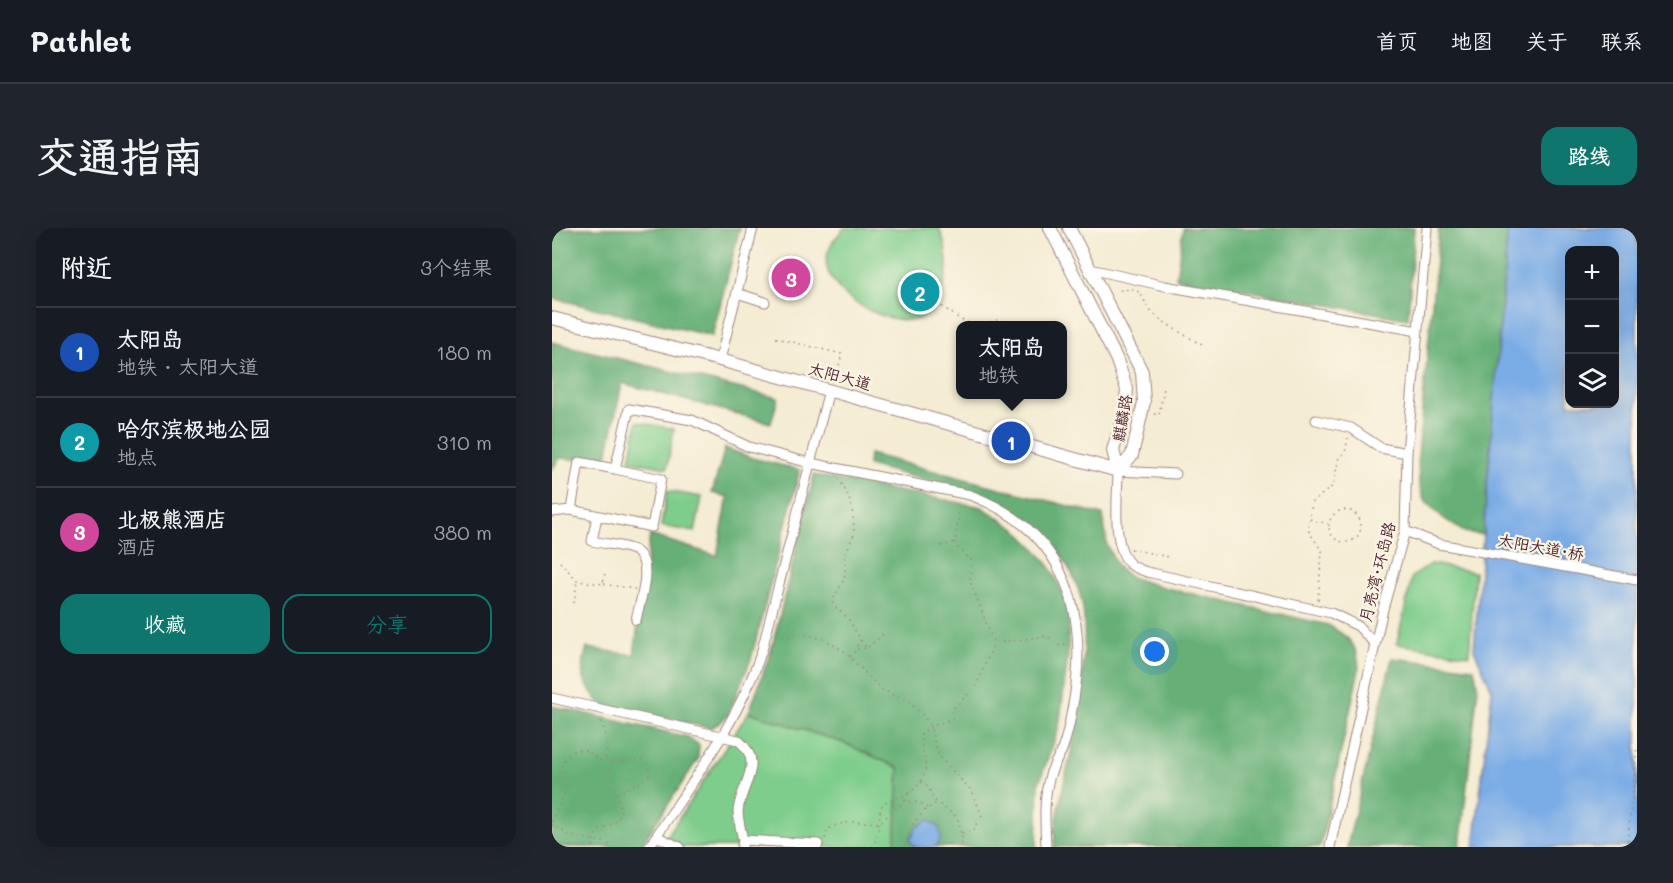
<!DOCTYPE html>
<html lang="zh">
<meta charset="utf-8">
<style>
:root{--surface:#171b24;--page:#20242c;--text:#f1f3f6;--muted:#9ea1a6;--line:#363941;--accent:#0f766e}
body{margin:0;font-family:Mali,"LXGW WenKai TC",sans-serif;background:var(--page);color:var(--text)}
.controls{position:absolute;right:18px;top:18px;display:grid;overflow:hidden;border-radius:12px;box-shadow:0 6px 24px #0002}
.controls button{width:54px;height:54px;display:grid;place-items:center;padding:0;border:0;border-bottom:2px solid var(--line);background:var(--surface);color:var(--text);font:30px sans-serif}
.you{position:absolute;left:603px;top:424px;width:21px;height:21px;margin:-15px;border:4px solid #fff;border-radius:50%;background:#1a73e8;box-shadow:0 0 0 9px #1a73e833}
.badge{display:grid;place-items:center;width:39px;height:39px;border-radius:50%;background:var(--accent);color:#fff;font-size:20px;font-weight:700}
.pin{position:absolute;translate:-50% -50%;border:3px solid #fff;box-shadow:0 2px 6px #0006}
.popup{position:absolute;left:404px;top:93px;width:111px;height:78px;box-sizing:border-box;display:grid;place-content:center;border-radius:12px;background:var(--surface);filter:drop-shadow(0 2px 4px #0005);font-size:20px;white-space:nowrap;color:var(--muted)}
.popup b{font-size:22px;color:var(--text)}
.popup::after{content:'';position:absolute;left:50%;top:100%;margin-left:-12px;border:12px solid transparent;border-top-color:var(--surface)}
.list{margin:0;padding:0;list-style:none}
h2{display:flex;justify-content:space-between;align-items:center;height:78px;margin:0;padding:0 24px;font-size:26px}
h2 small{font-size:20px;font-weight:400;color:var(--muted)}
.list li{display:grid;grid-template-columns:39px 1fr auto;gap:18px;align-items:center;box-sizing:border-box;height:90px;padding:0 24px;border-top:2px solid var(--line)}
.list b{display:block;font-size:22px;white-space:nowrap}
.list p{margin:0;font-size:20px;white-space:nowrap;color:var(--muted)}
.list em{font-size:20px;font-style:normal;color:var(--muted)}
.actions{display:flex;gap:12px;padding:18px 24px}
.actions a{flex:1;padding:14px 0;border:2px solid var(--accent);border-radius:18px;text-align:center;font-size:21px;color:var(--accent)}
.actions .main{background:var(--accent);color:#fff}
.icon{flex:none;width:33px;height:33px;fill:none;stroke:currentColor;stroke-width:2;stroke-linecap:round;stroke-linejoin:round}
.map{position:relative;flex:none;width:1085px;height:619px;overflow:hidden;border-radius:18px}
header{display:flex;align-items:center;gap:36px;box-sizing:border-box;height:84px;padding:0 30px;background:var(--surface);border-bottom:2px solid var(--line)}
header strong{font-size:28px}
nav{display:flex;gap:33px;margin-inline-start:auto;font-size:21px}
.intro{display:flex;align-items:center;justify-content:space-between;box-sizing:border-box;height:144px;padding:0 36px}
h1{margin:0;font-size:42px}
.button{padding:15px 27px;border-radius:18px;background:var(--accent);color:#fff;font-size:21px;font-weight:700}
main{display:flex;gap:36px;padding:0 36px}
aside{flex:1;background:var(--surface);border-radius:18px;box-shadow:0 6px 24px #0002}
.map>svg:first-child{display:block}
.green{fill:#7ecd8c;stroke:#64765c;stroke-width:1.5}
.forest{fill:#66b078;stroke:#586852;stroke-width:1.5}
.water{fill:#7aace6;stroke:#626688;stroke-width:1.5;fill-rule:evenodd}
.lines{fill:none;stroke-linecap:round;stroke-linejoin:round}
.minor-casing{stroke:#9f867f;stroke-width:11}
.major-casing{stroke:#9f867f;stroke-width:14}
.path{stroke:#9f867f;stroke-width:1.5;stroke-dasharray:1.5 4.5;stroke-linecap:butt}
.minor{stroke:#fff;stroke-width:9}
.major{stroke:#fff;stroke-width:12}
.labels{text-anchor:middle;stroke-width:4.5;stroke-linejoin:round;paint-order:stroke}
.street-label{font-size:16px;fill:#4a1f2b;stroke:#fcf5e5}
</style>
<header>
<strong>Pathlet</strong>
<nav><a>首页</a><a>地图</a><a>关于</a><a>联系</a></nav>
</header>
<div class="intro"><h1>交通指南</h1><a class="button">路线</a></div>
<main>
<aside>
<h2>附近<small>3个结果</small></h2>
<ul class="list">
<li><span class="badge" style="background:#1a4fb4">1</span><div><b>太阳岛</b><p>地铁 · 太阳大道</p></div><em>180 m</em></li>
<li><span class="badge" style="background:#0f9aa8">2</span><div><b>哈尔滨极地公园</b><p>地点</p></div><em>310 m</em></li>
<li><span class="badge" style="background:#d1479c">3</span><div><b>北极熊酒店</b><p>酒店</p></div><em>380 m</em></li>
</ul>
<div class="actions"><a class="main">收藏</a><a>分享</a></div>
</aside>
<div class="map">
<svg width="1085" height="619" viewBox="0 0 1085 619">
<rect width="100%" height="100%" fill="#fcf5e5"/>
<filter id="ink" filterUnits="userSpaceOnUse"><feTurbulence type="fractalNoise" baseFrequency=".0167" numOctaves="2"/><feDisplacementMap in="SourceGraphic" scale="12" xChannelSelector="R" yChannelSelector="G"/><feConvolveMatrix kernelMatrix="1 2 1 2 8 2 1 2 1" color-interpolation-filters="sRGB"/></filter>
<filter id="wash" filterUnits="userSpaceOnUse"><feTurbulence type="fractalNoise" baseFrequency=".008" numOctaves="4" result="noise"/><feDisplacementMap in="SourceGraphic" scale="24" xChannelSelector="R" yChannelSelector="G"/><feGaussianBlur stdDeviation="1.35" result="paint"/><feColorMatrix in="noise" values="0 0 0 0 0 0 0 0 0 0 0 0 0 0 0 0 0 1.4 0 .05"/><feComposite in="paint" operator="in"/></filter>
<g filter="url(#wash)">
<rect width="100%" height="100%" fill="#f4ecd3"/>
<path class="green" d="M292 0H387C395 18 398 40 391 59 389 67 385 78 379 84 352 111 266 66 275 28 277 17 285 8 292 0Z
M85 194 122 201 115 240 78 233Z
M115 263 150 269 143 304 109 298Z
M879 336 923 344 917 427 845 416 860 349Z
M197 484 292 515 347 540 343 619H108Z"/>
<path class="forest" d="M0 0H188L160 108 0 70Z
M631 0H862L856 91 624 50Z
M887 0H956L931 307 912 304 890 289 872 272 867 256 866 228Z
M0 114 226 170 219 195 70 155 54 233 8 230 0 241Z
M173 220 200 230 248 242 199 431 176 487 166 496 158 500 50 477C32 458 26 446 35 420L82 427 98 307 165 328 176 269 160 265Z
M317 226 551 287 555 317 565 338 578 349 606 358 776 397C798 410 806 416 807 442L768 619H502C504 577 518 539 524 497 529 464 537 402 529 370 517 325 480 289 440 270L316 237Z
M262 247 430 279 465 302 482 319 498 339 511 365 517 388 516 429 507 499 487 555 485 619H343L347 540 292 515 197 484 219 423Z
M840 430 922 440 926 459 908 619H795Z
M0 478 136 509 147 517 146 531 88 619H0Z"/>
<path class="water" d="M956 0H1085V619H922L940 462 922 421ZM1017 22H1062V176H1017Z
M376 592 387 599 389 610 384 619H364L358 612 364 600Z"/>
</g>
<g filter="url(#ink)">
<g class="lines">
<g class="minor-casing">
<path id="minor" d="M538 41 613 58 866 103
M185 65 213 74
M168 132 201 0
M764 192 799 200 829 220 855 225
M624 246 566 243C566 267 559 317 578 336 583 340 589 342 595 344L779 385 806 398 823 416
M19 282 100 299 109 251 63 241
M0 284 19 282 27 234 63 241 77 181 140 192 197 219 258 235 418 267C518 304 539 391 519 487 517 499 514 511 510 522 506 530 501 538 498 547 491 571 493 594 494 619
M45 288 40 313C53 316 70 317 82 322 103 333 88 373 84 392
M853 303 887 316 1085 352
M0 470 186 512C214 535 189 555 186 583 186 592 189 603 191 612
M104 608 128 619
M97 619C138 556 187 494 210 422L277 162
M190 619 191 612 266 616 265 619
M778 619 831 381 853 303 855 225 875 0"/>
</g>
<g class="major-casing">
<path id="major" d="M498 0 564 130 575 161 573 185 561 222 566 243
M517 0 580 124 590 144 592 174 580 227 566 243
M0 90 168 132 566 243"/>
</g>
<path class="path" d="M568 62 583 61C592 68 591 72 597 81 608 94 635 108 650 117
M385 75 409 92 425 98
M427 98 445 92
M224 110 290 126 284 149
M602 186 607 187 612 160
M287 250 297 270 301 287 302 306 293 327V347L290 356 280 373C283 382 291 384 296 391 303 401 307 411 315 420L304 421 308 412
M777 298a16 16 0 1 1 32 0a16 16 0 1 1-32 0Z
M758 291 776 296
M403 314 405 319 419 332 418 353 442 415 495 408 508 418 516 415
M389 318 403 314 408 275
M579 321 617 329
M8 334 26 353 51 356 53 345
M52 356 83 361
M766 372 770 323 756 302 760 274 781 258 787 229 793 225 796 210
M22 375 25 353
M224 406 235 409 252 406 271 411 292 423 329 461 357 474 373 489 378 499 387 529 420 563 431 591
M316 419 331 406
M298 429 304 422
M53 531 58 534 55 554 65 566C76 559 87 556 97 547 98 524 81 535 68 534 64 534 61 534 58 534
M369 554 376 559 382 572 406 590 410 611 409 619
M356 566 353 573 369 575 375 580
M0 594C4 577 23 561 9 543 10 533 18 520 31 522 37 523 42 529 48 532L53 530C58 516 53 504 48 490
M0 597 18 608 52 614 61 619
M410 605 422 602 426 592
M273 611 275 602C292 591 308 594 327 595L353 573
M41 619C42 600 52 602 66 592L69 582 65 567
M320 619C331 604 324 582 332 575 337 571 347 570 353 567 357 565 361 562 364 559 381 543 370 526 368 507L378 499 400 491V482L424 458 442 415
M353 619 358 599 372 583 384 575
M1075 619 1085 518"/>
<use href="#minor" class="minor"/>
<use href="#major" class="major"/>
</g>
</g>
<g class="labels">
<g class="street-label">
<text transform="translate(288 148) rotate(15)" y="6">太阳大道</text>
<text transform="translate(570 190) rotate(-80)" y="6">麒麟路</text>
<text transform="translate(989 319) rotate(10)" y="6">太阳大道·桥</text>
<text transform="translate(825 344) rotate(-76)" y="6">月亮湾·环岛路</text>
</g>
</g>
</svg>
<div class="controls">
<button>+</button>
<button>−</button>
<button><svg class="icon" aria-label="layers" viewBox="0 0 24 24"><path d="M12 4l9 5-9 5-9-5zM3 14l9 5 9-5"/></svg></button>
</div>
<div class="you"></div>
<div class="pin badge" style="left:459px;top:213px;background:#1a4fb4">1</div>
<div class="popup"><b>太阳岛</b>地铁</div>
<div class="pin badge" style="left:368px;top:64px;background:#0f9aa8">2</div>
<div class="pin badge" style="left:239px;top:50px;background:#d1479c">3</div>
</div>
</main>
